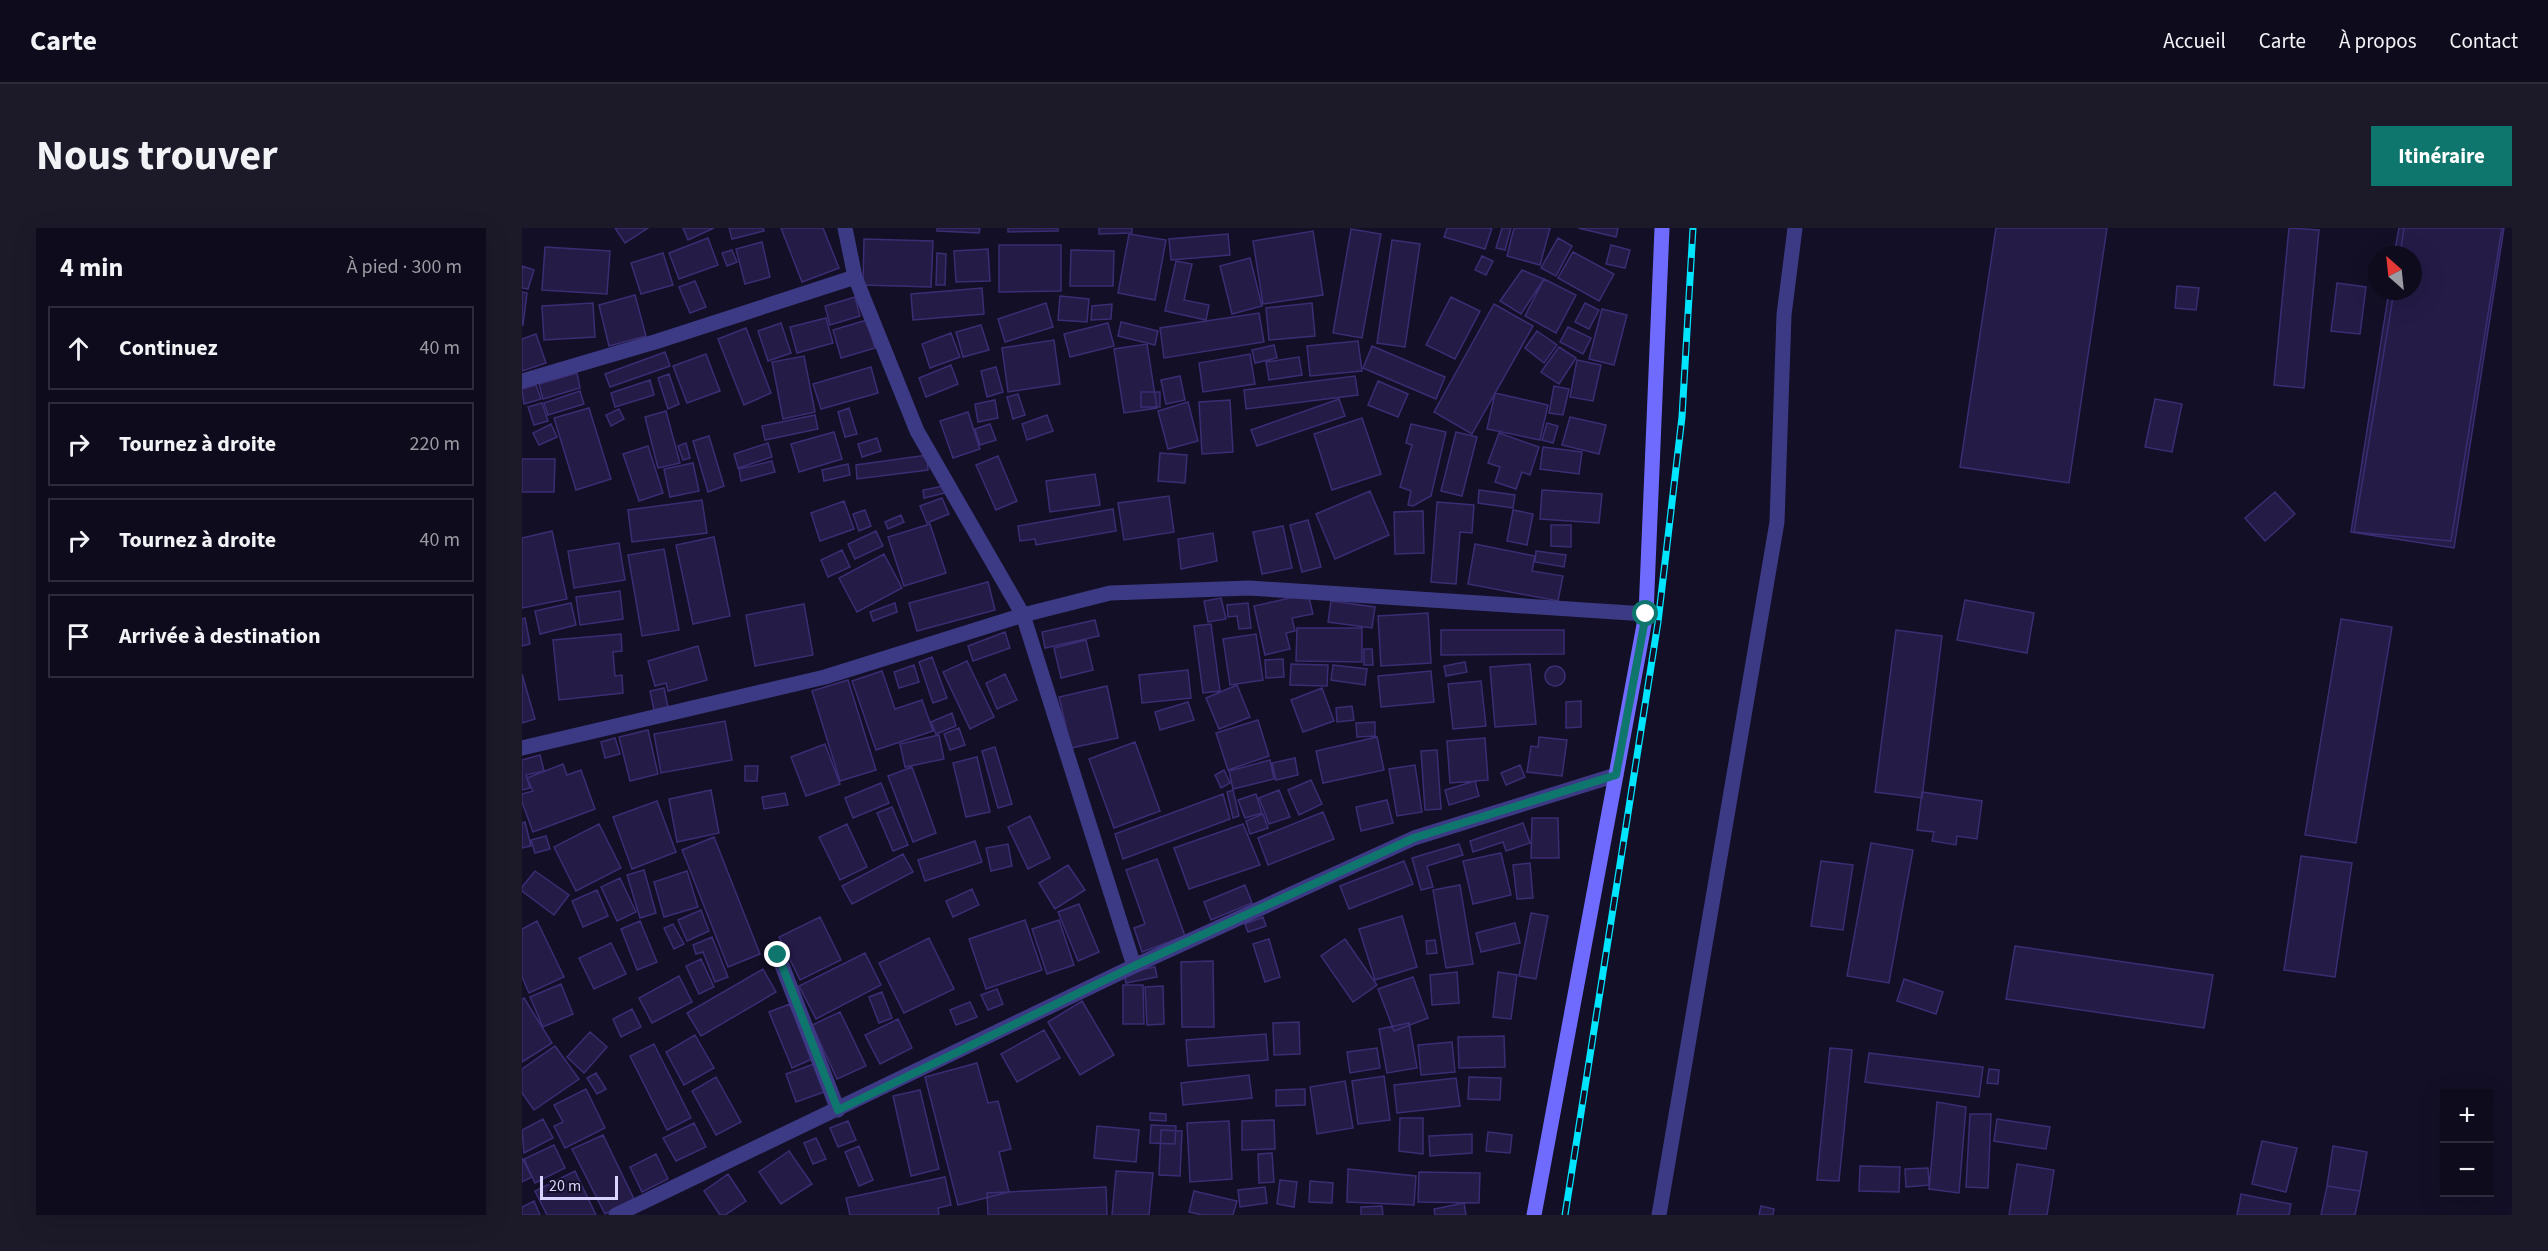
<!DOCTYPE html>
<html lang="fr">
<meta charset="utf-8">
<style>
:root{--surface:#0e0b1c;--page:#1c1929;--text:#f1f3f6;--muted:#9b9ba3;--line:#2e2b3b;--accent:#0f766e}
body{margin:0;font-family:"Source Sans 3",sans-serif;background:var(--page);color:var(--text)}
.controls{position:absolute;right:18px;bottom:18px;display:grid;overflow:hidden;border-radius:0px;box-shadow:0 6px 24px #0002}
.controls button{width:54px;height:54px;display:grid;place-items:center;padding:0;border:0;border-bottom:2px solid var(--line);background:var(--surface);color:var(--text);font:30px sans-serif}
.compass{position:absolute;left:1846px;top:18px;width:54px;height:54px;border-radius:50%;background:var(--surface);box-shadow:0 6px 24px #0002;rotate:333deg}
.scale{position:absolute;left:18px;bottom:15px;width:78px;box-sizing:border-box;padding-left:6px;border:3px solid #d9d4ff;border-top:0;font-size:16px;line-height:21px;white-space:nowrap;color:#d9d4ff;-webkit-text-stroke:4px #130f26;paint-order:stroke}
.stop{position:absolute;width:18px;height:18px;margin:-14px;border:4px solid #0f766e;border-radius:50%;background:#fff}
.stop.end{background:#0f766e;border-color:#fff;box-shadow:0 2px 6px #0008}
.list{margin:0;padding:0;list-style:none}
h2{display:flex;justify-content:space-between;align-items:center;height:78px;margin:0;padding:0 24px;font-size:26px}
h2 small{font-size:20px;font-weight:400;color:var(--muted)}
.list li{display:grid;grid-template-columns:39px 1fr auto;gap:18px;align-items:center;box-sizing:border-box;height:84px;margin:0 12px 12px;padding:0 12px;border:2px solid var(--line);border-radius:0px}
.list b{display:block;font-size:22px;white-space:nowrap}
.list em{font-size:20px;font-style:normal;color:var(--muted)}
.icon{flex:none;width:33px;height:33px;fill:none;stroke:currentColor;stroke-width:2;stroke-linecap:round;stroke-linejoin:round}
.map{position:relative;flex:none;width:1990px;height:987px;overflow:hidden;border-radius:0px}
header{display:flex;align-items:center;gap:36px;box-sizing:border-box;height:84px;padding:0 30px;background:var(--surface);border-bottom:2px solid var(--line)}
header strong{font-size:28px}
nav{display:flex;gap:33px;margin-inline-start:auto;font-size:21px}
.intro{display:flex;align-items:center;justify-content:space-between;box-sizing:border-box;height:144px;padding:0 36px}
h1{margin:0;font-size:42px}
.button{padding:15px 27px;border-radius:0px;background:var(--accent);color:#fff;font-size:21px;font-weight:700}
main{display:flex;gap:36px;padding:0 36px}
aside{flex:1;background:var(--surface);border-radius:0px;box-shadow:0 6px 24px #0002}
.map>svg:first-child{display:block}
.building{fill:#241b47;stroke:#3b2d73;stroke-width:1.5}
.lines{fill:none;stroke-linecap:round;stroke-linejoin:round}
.street{stroke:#3d3a85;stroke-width:15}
.secondary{stroke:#6f6bff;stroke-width:15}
.rail-casing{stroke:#00e5ff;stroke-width:7}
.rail{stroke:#130f26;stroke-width:4.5;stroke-dasharray:14;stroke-linecap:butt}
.route{stroke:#0f766e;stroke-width:8}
</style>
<header>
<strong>Carte</strong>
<nav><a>Accueil</a><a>Carte</a><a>À propos</a><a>Contact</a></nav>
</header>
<div class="intro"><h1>Nous trouver</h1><a class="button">Itinéraire</a></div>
<main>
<aside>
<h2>4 min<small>À pied · 300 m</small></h2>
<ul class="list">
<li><svg class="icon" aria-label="ahead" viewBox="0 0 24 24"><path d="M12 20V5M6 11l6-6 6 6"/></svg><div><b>Continuez</b></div><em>40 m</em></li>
<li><svg class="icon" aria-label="right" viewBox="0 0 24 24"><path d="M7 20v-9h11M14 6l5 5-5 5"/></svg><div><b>Tournez à droite</b></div><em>220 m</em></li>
<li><svg class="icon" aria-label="right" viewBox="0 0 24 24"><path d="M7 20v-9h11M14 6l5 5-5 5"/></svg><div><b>Tournez à droite</b></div><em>40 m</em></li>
<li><svg class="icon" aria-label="arrive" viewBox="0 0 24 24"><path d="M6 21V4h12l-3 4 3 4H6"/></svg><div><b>Arrivée à destination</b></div></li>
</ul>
</aside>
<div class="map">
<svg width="1990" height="987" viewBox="0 0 1990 987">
<rect width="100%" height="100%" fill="#130f26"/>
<path class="building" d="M93 0H126L103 15Z
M161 0H192L166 12Z
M207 0H241L242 3 210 11Z
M259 0H301L317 40 280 54Z
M415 0H458L457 5 415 3Z
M486 0H536V3L486 4Z
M577 0H610V5L577 6Z
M925 0H970L963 21 922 9Z
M980 0H989L983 22 974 20Z
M992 0H1028L1018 37 985 28Z
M1056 0H1096L1094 9Z
M1474 0H1585L1547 255 1438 239Z
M1767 0 1797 2 1782 160 1752 157Z
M1877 0H1982L1932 320 1829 304 1867 63H1891V27H1872Z
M1882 0H1980L1929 313 1832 304 1872 63H1891V27H1878Z
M829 1 859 6 840 110 811 105Z
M791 3 801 67 741 76 731 13Z
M607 6 644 12 633 72 596 65Z
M706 6 708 27 649 32 647 11Z
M186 10 196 37 157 51 147 25Z
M1036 10 1050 18 1034 48 1019 40Z
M342 11 411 13 409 59 341 57Z
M870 12 898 16 883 119 855 115Z
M240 14 248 49 223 56 214 21Z
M477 17H539V63L477 64Z
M1089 17 1108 22 1103 40 1084 36Z
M23 19 88 23 85 66 20 62Z
M466 21 468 53 434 54 432 23Z
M210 22 215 34 205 38 200 25Z
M549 22 592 23 591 58H548Z
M1051 24 1092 46 1077 73 1036 50Z
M141 25 151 57 119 66 109 35Z
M415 25 424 26 423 57H414Z
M960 28 971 33 964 47 953 42Z
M728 30 740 78 710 86 698 38Z
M654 33 670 36 662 72 687 77 684 92 643 83Z
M0 38 12 42 6 61 0 60Z
M1000 42 1022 51 999 86 978 73Z
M1022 51 1054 67 1034 105 1003 88Z
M173 53 184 79 168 85 157 59Z
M1815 55 1844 59 1838 106 1809 103Z
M1655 58 1677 60 1674 82 1653 80Z
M460 60 462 86 391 92 389 66Z
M0 64 5 65 1 97H0Z
M113 67 124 108 87 118 77 77Z
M538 68 567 71 565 94 536 92Z
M333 69 338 88 308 97 303 78Z
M929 69 958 83 933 131 904 117Z
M71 75 73 109 22 112 20 78Z
M524 75 531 99 483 114 476 91Z
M790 75 793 108 747 112 744 80Z
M1063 75 1077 82 1067 101 1053 94Z
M590 76 589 91 569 92 570 78Z
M972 76 1011 98 950 206 912 184Z
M1080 81 1105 87 1092 137 1067 131Z
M737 85 742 114 642 130 638 100Z
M304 90 311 115 275 125 268 99Z
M345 92 353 120 319 130 311 102Z
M599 94 636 103 633 117 596 108Z
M259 95 269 125 246 133 236 103Z
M586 95 592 118 548 129 542 106Z
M459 97 467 122 441 129 434 104Z
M1046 99 1069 110 1061 126 1038 114Z
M224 100 249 165 222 177 196 111Z
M1015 103 1035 117 1022 135 1003 120Z
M429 105 438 129 408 140 400 116Z
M14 106 24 135 0 143V111Z
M532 112 538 156 486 164 480 120Z
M836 113 840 143 788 148 785 118Z
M625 116 635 180 602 185 592 121Z
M752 117 755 130 733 135 730 122Z
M850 118 923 149 914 171 841 140Z
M1037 119 1054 130 1037 156 1019 144Z
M143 124 148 138 88 159 83 146Z
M184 126 198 163 165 175 151 138Z
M728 126 733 156 681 164 677 135Z
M282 128 293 184 261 191 250 134Z
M777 129 780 147 747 152 744 134Z
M1055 132 1079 137 1071 173 1048 169Z
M429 137 436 156 404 169 397 150Z
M349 139 356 165 299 181 291 156Z
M474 139 481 164 465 169 459 143Z
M55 145 58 160 21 171 17 156Z
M147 146 157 176 146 181 136 150Z
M658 148 663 172 644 176 639 152Z
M833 148 836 167 724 181 722 162Z
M128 152 132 167 93 179 89 165Z
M856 153 886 166 876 189 846 177Z
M14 157 19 171 2 176 0 161Z
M1032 158 1047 161 1041 187 1027 185Z
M58 163 62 176 26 187 22 175Z
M619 164H638V179H619Z
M973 165 1026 177 1018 212 965 201Z
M496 166 503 187 491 191 485 169Z
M817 171 823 188 735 218 729 202Z
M1633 171 1660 176 1650 224 1623 219Z
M473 172 476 190 456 194 453 176Z
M708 172 711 224 680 226 677 174Z
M666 174 676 213 646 221 636 183Z
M20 175 26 193 12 197 6 179Z
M67 180 89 251 54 262 32 190Z
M327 180 335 206 323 209 316 184Z
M97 181 102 191 89 198 84 187Z
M144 183 158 235 136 240 123 189Z
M446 184 458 221 431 230 418 193Z
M293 187 296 201 243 212 240 198Z
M525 187 531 203 505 212 500 196Z
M1048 189 1084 197 1077 226 1040 217Z
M840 190 859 246 810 262 792 206Z
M1025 195 1036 198 1031 215 1020 212Z
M29 196 35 209 17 217 11 205Z
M468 196 474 212 458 217 453 201Z
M889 196 924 204 909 268 891 278 886 277 889 263 878 259 890 217 884 215Z
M312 204 320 231 277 244 269 216Z
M934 204 955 209 940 268 919 263Z
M977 205 1017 219 1008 247 1000 244 994 261 973 254 978 239 966 235Z
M187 208 202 258 186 264 171 213Z
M355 210 359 223 340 229 336 216Z
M164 215 168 230 161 232 156 218Z
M246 215 250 229 216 240 212 226Z
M126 218 141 265 117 273 101 226Z
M1021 219 1060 224 1057 246 1018 241Z
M638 225 665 227 663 255 636 253Z
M405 227 406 242 335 251 334 237Z
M476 228 495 273 474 282 454 237Z
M0 231H33L32 264H0Z
M250 233 253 244 219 253 217 241Z
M171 235 177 263 148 269 142 241Z
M326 236 328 247 302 253 300 242Z
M573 246 578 277 528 284 524 253Z
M421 258 423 265 402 270 401 262Z
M957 262 993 267 991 280 956 275Z
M1020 262 1080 266 1077 295 1018 291Z
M848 263 867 307 813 331 794 286Z
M1753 264 1773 286 1743 313 1723 290Z
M647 268 652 304 602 312 596 275Z
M420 270 427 286 405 295 398 278Z
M180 272 185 305 110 314 106 282Z
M322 273 332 301 298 313 289 285Z
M915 274 952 277 950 305 938 304 934 356 909 354Z
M591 281 594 303 514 317 513 311 498 313 496 298Z
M343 282 349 298 337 303 331 286Z
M991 282 1011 286 1005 317 985 313Z
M901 283 902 325 873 326 872 284Z
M379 287 382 294 366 301 363 294Z
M786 292 799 339 780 344 768 297Z
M408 296 424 345 382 358 366 309Z
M1029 297H1049V319L1029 318Z
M761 298 770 340 740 346 731 304Z
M30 303 45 371 0 380V310Z
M354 303 361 318 333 331 326 316Z
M691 305 695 333 659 341 656 311Z
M192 309 208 388 171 396 154 317Z
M97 315 103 352 52 360 46 323Z
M953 316 1013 328 1010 343 1041 348 1036 373 946 356Z
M142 321 157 402 120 408 106 327Z
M320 322 328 339 306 349 299 332Z
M1014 323 1044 327 1042 339 1013 334Z
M362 326 380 360 335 384 317 350Z
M466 354 473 382 395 403 387 375Z
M98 363 101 391 58 397 54 369Z
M786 366 791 386 770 390 773 403 764 405 768 421 743 427 732 378Z
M699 370 704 391 686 394 682 373Z
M1443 372 1512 385 1505 425 1435 412Z
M809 373 853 379 850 400 806 394Z
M49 375 54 397 18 406 13 383Z
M373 375 375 384 351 393 348 384Z
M726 375 729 400 717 401 715 388 706 389 705 377Z
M282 376 291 427 233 438 224 387Z
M906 385 909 435 859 438 856 388Z
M3 390 8 416 0 418V391Z
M1819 391 1870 399 1834 615 1783 607Z
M573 392 577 408 523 420 520 404Z
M689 396 698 463 681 465 672 398Z
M775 400H840V434L774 433Z
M919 402H1042V426L919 427Z
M1374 402 1420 408 1400 570 1353 564Z
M483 404 488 420 451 433 446 418Z
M99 406 100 423 91 424 93 448 100 447 101 465 37 472 31 412Z
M734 406 741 452 708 457 701 411Z
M564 412 571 442 539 450 532 420Z
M176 418 185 452 146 463 144 455 133 458 126 433Z
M842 421H850L851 437H842Z
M410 429 425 470 411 475 397 434Z
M761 431 762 449 744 450 743 432Z
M445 433 472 489 448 501 421 444Z
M943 434 945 444 924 448 922 438Z
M769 436 806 437 805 458 768 457Z
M1008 436 1014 496 973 499 968 439Z
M392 437 397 454 377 460 372 444Z
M811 437 845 441 843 457 809 452Z
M1023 448a10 10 0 1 1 20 0a10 10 0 1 1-20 0Z
M666 442 669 470 620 475 617 447Z
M360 443 373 481 400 472 411 503 354 522 330 453Z
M909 443 912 474 859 479 856 448Z
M0 446 13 491 0 495Z
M483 446 495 472 475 481 464 455Z
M326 452 354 542 318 553 290 463Z
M959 453 964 498 931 501 926 456Z
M715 457 728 489 697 501 684 470Z
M585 458 596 510 549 520 537 469Z
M142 460 146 479 132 482 128 463Z
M800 460 812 493 781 504 769 472Z
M1059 473V499L1044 500V474Z
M666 474 672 492 638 502 633 484Z
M830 478 832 492 815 494 814 480Z
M430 485 434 498 414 506 409 494Z
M736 492 747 528 706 542 694 505Z
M203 493 210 532 139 545 132 506Z
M853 494V508L835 509 834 495Z
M437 500 443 517 428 522 422 506Z
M126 502 136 546 108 553 97 509Z
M417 507 422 531 383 539 378 516Z
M855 509 862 542 801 555 794 523Z
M1017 509 1045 512 1040 548 1005 544 1009 518 1016 519Z
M93 510 98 526 83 530 79 514Z
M963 510 966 552 928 555 925 513Z
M613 514 638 583 592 600 567 531Z
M303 516 318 556 284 568 269 529Z
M473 519 490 576 476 580 460 523Z
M915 522 919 581 903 582 899 523Z
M18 527 22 543 4 547 8 560 0 562V532Z
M455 529 468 584 444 589 431 535Z
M773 530 776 547 754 552 750 535Z
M748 532 752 551 711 561 707 543Z
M41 536 45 547 59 542 73 581 11 604 0 574V566L11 563 5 550Z
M893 537 900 584 875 588 867 541Z
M998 537 1003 549 984 557 979 545Z
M223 538H236L235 553H223Z
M390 539 414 605 391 614 366 548Z
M702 542 708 555 699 560 693 547Z
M789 552 800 576 777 587 766 562Z
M953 553 957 568 927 577 923 562Z
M359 555 367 575 331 590 323 570Z
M189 562 197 605 155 614 147 571Z
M711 562 717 588 711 590 705 564Z
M757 562 768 589 747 596 737 570Z
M1400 564 1460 573 1455 611 1435 608 1434 617 1410 613 1412 604 1395 602Z
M263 565 266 577 242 581 240 569Z
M701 566 708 591 601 631 593 606Z
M734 566 740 585 723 590 716 572Z
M865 572 871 595 839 603 834 579Z
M135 573 154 624 110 641 91 589Z
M370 579 386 617 371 623 355 585Z
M801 584 812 611 746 637 736 610Z
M741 586 746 600 728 606 724 593Z
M508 588 528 630 506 641 486 599Z
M1010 590H1036L1037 630H1009Z
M3 594 9 618 0 620V595Z
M1001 595 1008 615 984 623 981 614 951 624 948 613Z
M77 596 99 640 54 663 32 619Z
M325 596 345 639 318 652 297 609Z
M721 596 738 637 667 661 652 620Z
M24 608 28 621 13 625 9 612Z
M192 609 238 726 206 739 160 622Z
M453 613 460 634 403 653 396 632Z
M1349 615 1391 622 1367 755 1325 748Z
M486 616 490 638 469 643 464 620Z
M937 616 941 627 905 638 911 659 899 662 890 630Z
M979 625 989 667 951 676 941 633Z
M381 626 391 644 330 676 320 658Z
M1779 628 1830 635 1813 749 1762 742Z
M635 631 663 708 620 724 612 700 623 696 604 642Z
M882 633 891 656 827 681 818 658Z
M1299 633 1331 637 1321 702 1289 698Z
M1008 635 1011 670 995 671 991 637Z
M546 637 563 662 533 681 517 655Z
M122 642 134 685 118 690 105 647Z
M13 643 47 667 32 687 0 663V659Z
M165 643 176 679 142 689 132 654Z
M98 650 114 684 95 693 79 659Z
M723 657 730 675 689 692 682 674Z
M938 657 951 736 924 740 911 662Z
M450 661 457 677 431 689 424 673Z
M75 662 86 688 61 699 50 673Z
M557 676 577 724 556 733 536 684Z
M179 682 187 703 165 713 156 692Z
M1009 685 1026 688 1014 751 997 748Z
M880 688 895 739 853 752 837 701Z
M298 689 319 732 278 752 257 709Z
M741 689 744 698 726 704 723 696Z
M503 692 520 742 464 761 447 711Z
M537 692 552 737 525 746 510 701Z
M15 693 42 749 7 765 0 749V701Z
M118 693 135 734 115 742 99 701Z
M993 695 998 715 959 724 954 705Z
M151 696 162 716 152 721 142 700Z
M190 709 206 749 193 754 181 724 174 726 171 717Z
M407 710 432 761 382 785 357 735Z
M747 711 758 749 743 754 731 716Z
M823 711 855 757 831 774 799 728Z
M913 712 915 725 905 726 904 713Z
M89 715 104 746 72 761 57 730Z
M1493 718 1691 747 1682 800 1484 771Z
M343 725 359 757 294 791 277 758Z
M179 731 192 759 177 766 164 738Z
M691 733 692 799H660L659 734Z
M633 739 635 749 604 755 602 745Z
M241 741 254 764 179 808 165 785Z
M935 744 937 775 910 777 908 747Z
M976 744 995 747 989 791 971 789Z
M157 748 170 774 130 795 117 770Z
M891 749 906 790 872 803 856 761Z
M1382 751 1421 764 1414 786 1375 773Z
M39 756 51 786 21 799 8 769Z
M601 757H621L622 796H601Z
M641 758 642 796 625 797 623 759Z
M475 761 481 776 466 782 459 767Z
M360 764 370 790 357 795 347 769Z
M2 770 30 815 0 834V771Z
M560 773 592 827 558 847 526 794Z
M448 774 455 789 434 797 428 782Z
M268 776 290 831 270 840 247 784Z
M110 781 119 799 99 809 91 791Z
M318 784 344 838 315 851 290 797Z
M376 791 390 820 358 836 343 807Z
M777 794 778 826 752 827 751 795Z
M887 795 895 840 865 845 857 801Z
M522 802 538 830 495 854 479 826Z
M68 804 85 819 62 845 45 829Z
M744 806 746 832 666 838 664 812Z
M173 807 192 840 162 857 144 824Z
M982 808 983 839 937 840 936 809Z
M930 814 933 844 899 847 896 817Z
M132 816 169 890 145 902 108 828Z
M33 818 57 851 12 882 0 865V841Z
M855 820 858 840 828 845 825 824Z
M1308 820 1330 822 1317 953 1295 952Z
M1347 825 1461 839 1457 869 1343 854Z
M455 835 466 875 476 873 489 921 477 924 487 964 436 977 403 849Z
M292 836 302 864 274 874 264 846Z
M1467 841 1477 842 1476 856 1465 855Z
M74 845 84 861 75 866 65 850Z
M727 847 730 870 661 877 659 855Z
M862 848 868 892 836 896 830 853Z
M194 849 219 894 194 907 170 863Z
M947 849 979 850 978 872 946 871Z
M934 850 938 878 875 885 872 857Z
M823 853 831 900 795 906 788 859Z
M64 861 83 900 43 920 32 898 41 894 32 877Z
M783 861V877L754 878V862Z
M398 862 417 941 389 948 371 868Z
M1415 874 1444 879 1437 965 1407 961Z
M628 885 644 886V893L628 892Z
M1448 886H1469L1466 960 1444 959Z
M878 890H901V926L877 923Z
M21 891 31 910 2 925 0 902Z
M1475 891 1528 899 1524 921 1472 913Z
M752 892 753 921 720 922V893Z
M326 893 334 912 316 919 308 900Z
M707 893 710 951 668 954 665 895Z
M172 895 184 919 154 933 141 910Z
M629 897 654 898 653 916 628 915Z
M575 898 617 902 614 934 572 930Z
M639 902 660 903 658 948 637 947Z
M966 904 990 907 988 925 964 923Z
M950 906V925L908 928 907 908Z
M81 907 112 971 83 986 50 921Z
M294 910 304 931 291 936 282 915Z
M1740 913 1775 920 1764 964 1730 956Z
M32 917 43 940 13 955 2 931Z
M337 918 351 952 337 958 323 924Z
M1811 918 1845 924 1838 963 1805 958Z
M267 923 290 956 259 976 237 944Z
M750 925 752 954 737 955 736 926Z
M134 926 146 951 120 964 108 939Z
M0 930 10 949 0 954Z
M1495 936 1532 942 1525 987H1487Z
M1338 938 1378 939 1377 964 1337 963Z
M1406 940 1407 957 1384 959 1383 941Z
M826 941 894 948 892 977 825 974Z
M53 943 74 987H25L13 963Z
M594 943 631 945 627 987H590Z
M897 944 958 945 957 975 896 974Z
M206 946 224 973 203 987H198L182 963Z
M423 949 429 977 416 980 417 987H328L324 970Z
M758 952 775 954 772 979 755 976Z
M788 953 811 955 810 975 787 974Z
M1805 958 1838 963 1833 987H1799Z
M584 959 585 987H466L465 965Z
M743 959 745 975 718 979 716 962Z
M672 963 715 973 711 987H680L667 984Z
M1719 966 1769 976 1767 987H1715Z
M12 973 18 987H0V979Z
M942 975 944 987H913L912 981Z
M860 978 861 987H839V979Z
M1239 978 1252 981 1251 987H1237Z"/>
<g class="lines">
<path class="street" d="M323 0 333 49 395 203 501 387 612 738
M0 153 136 113 333 49
M0 520 303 449 501 387 588 365 727 360 1124 386
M256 727 316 882
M94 987 612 738 892 610 1094 547
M1137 987 1255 294 1262 87 1273 0"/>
<path class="secondary" d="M1012 987 1124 386 1140 0"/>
<g class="rail-casing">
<path id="rail" d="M1043 987 1136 394 1160 189 1171 0"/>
</g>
<use href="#rail" class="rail"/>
</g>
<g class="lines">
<path class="route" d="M256 727 316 882 612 738 892 610 1094 547 1124 386"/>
</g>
</svg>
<div class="controls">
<button>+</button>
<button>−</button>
</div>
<svg class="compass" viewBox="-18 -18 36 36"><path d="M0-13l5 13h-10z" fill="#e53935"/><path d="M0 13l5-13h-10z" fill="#9b9ba3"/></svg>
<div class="scale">20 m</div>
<div class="stop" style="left:1124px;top:386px"></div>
<div class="stop end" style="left:256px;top:727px"></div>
</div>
</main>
